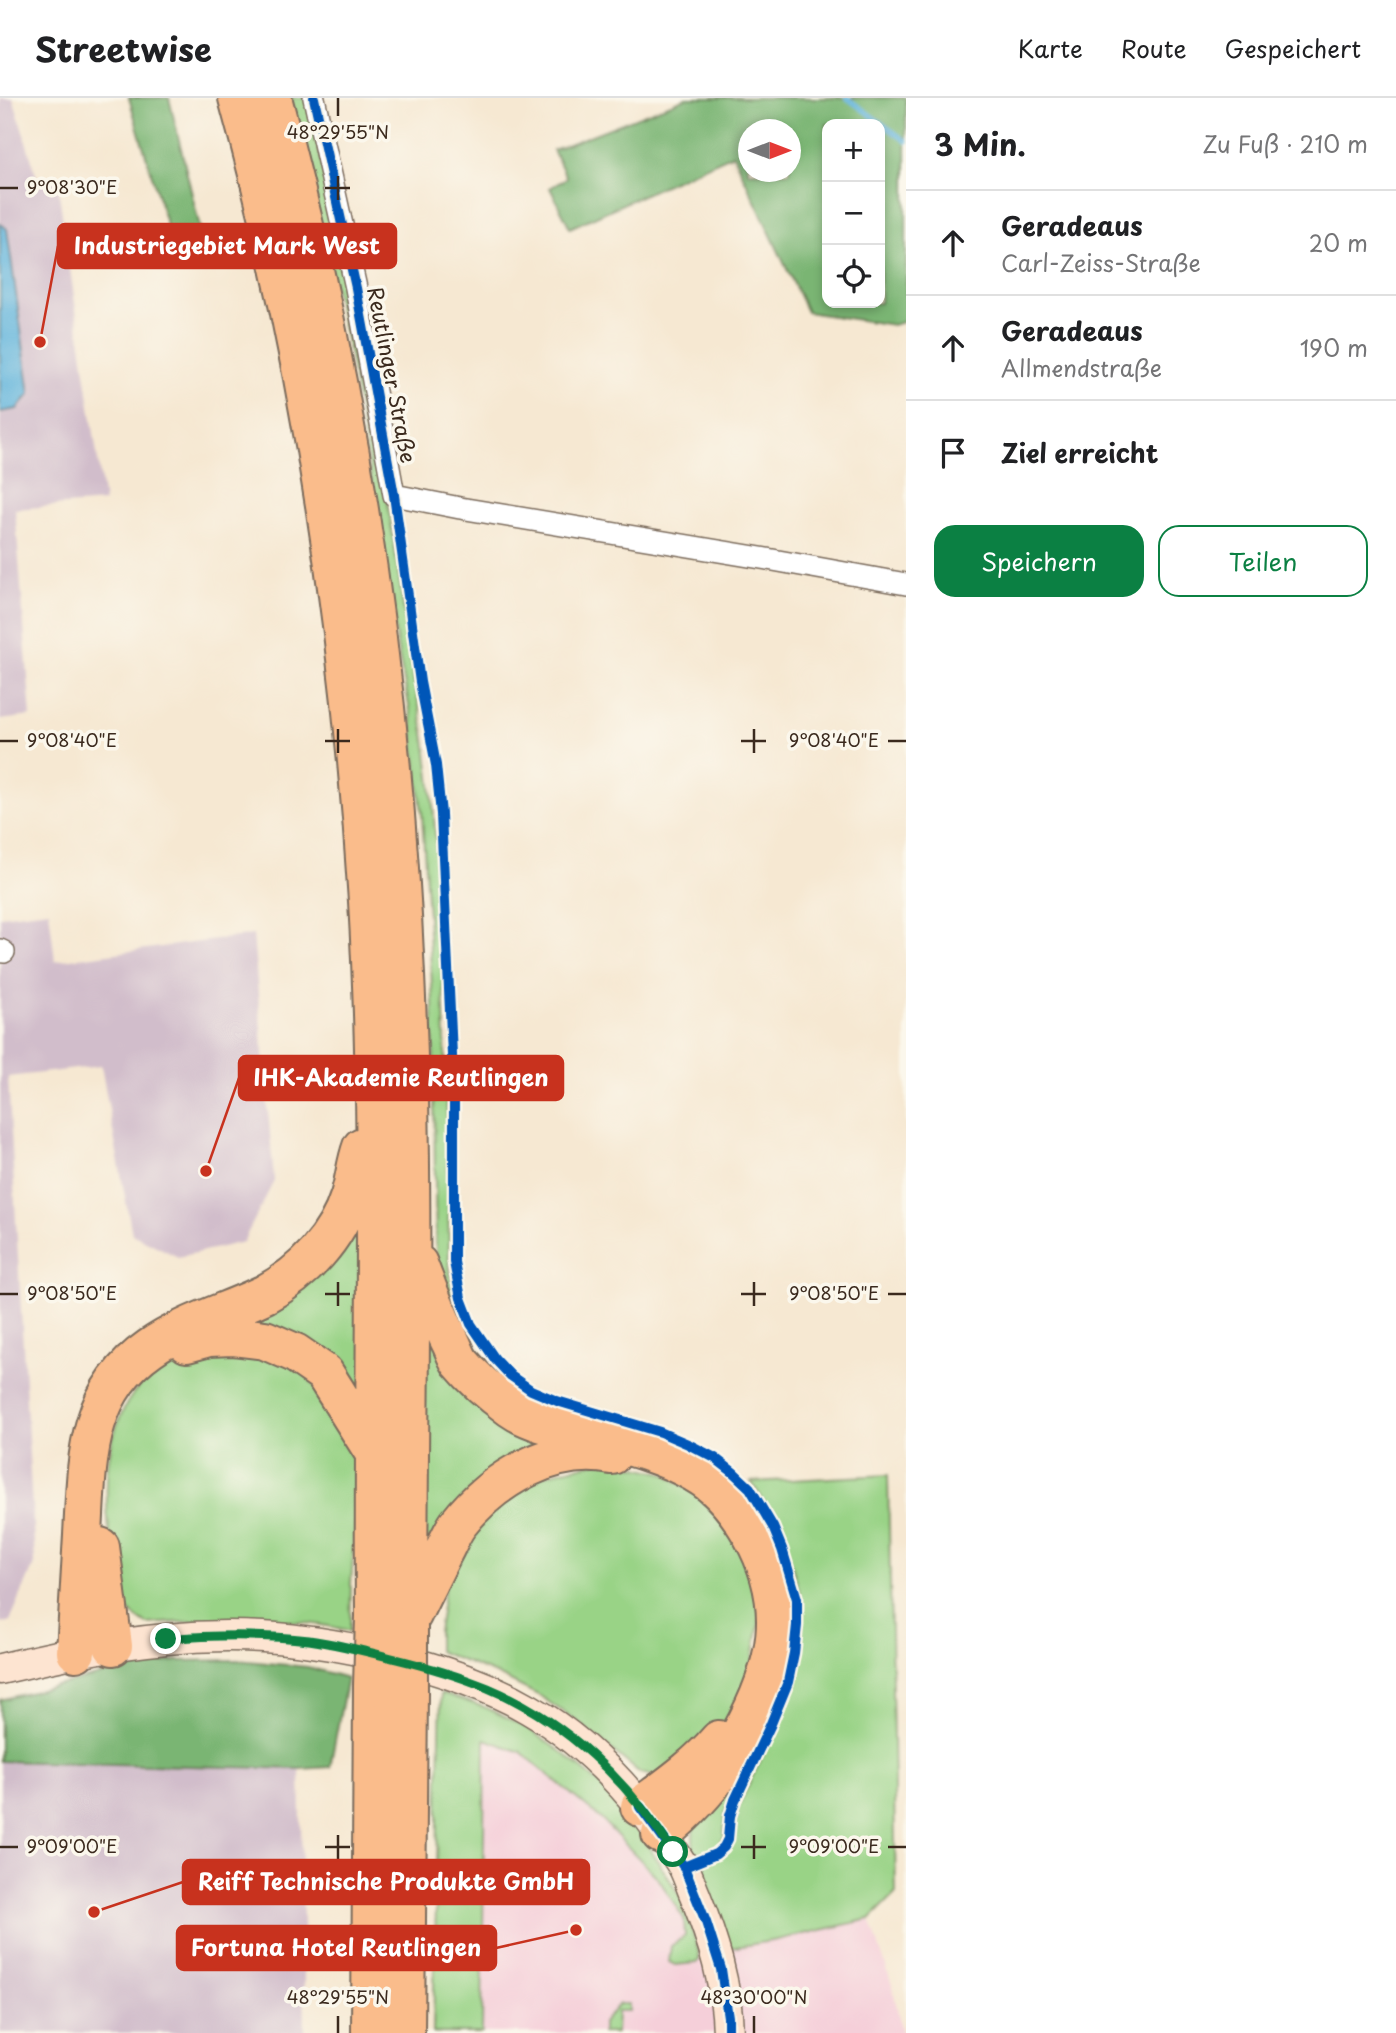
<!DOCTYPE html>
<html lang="de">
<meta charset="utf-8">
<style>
:root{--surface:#fff;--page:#f2f2f2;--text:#202124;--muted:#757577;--line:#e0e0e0;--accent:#0b8043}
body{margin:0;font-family:"Playpen Sans",sans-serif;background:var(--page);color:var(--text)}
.controls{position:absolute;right:21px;top:21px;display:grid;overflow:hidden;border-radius:14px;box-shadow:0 4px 10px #0003}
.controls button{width:63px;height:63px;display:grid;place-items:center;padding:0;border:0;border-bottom:2px solid var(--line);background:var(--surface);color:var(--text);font:35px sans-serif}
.compass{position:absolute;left:738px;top:21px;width:63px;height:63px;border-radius:50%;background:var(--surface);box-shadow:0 4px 10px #0003;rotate:90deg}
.stop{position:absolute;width:21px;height:21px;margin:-16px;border:5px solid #0b8043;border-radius:50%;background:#fff}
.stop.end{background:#0b8043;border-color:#fff;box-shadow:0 2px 7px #0008}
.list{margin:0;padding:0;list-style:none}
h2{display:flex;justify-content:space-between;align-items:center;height:91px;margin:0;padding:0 28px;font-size:30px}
h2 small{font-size:23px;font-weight:400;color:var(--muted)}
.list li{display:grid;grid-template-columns:46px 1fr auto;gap:21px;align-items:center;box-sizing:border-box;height:105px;padding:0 28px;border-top:2px solid var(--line)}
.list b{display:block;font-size:26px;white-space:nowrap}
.list p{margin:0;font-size:23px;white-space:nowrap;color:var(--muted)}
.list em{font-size:23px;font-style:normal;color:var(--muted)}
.actions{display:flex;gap:14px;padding:21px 28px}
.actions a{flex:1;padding:16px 0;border:2px solid var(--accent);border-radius:21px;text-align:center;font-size:24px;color:var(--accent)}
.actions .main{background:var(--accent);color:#fff}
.icon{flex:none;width:38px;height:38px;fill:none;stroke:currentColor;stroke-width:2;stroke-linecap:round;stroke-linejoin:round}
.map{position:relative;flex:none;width:906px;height:1935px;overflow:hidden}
header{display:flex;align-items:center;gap:42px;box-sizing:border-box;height:98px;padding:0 35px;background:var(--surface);border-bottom:2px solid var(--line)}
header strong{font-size:33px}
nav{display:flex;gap:38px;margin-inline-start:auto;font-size:24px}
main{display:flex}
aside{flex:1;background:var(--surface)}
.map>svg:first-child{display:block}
.built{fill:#f5cfd9}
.industrial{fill:#d1bdcb}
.green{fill:#99d386;stroke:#6a7e52;stroke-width:2}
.forest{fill:#7ab573;stroke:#5a7048;stroke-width:2;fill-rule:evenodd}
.water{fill:#60b4dc;stroke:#4e6f7d;stroke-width:2}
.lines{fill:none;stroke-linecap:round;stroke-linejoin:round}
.stream{stroke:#60b4dc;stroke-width:5}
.street-casing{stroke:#7c6c5d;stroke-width:24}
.secondary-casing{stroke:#7c6c5d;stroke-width:33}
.highway-casing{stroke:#7c6c5d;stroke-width:42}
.street{stroke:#fff;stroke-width:21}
.secondary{stroke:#fde4d1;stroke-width:30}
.highway{stroke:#fabc8b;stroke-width:38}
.highway-bridge-casing{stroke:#7c6c5d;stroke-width:42;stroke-linecap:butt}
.highway-bridge{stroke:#fabc8b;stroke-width:38}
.cycleway-casing{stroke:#fbf7ec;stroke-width:15}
.cycleway{stroke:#0057b8;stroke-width:10}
.route{stroke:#0b8043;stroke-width:9}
.ticks{fill:none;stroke:#3b2a1e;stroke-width:2.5}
.labels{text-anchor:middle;stroke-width:7;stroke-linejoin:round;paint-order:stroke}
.street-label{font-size:21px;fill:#3b2a1e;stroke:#fbf7ec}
.ticks-label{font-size:18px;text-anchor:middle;fill:#3b2a1e;stroke:#fbf7ec;stroke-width:7;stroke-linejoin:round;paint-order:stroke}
.leader{fill:none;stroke:#c8321e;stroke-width:2.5}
.callout-dot{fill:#c8321e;stroke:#fbf7ec;stroke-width:2.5}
.callout{fill:#c8321e;stroke:#c8321e;stroke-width:2.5}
.callout-label{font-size:23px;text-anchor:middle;font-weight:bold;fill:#fff}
</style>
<header>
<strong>Streetwise</strong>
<nav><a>Karte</a><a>Route</a><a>Gespeichert</a></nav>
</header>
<main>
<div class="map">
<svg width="906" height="1935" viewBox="0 0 906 1935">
<rect width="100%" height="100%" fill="#fbf7ec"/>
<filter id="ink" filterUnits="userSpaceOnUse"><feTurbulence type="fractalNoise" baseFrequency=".0143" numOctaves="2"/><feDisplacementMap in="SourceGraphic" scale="14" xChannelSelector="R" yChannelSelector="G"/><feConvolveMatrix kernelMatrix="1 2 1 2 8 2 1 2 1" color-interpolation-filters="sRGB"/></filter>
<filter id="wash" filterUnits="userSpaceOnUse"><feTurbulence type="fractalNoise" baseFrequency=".00686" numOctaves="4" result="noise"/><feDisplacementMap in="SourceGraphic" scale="28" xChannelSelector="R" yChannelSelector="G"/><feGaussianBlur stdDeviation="1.57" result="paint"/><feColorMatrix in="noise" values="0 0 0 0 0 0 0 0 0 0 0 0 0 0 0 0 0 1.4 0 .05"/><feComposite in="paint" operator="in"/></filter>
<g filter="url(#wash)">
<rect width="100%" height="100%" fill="#f6e8d2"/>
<path class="built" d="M485 1641 521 1654 601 1721 658 1780 684 1821 699 1854 730 1850 870 1821 893 1890 902 1935H482Z"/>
<path class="industrial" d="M0 0H13L38 83 57 82 104 404 15 411 31 618 0 622Z
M49 812 55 863 253 837 274 1083 243 1144 178 1159 132 1136 101 968 8 979 35 1464 10 1523 0 1526V818Z
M0 1663 300 1671 305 1935H0Z"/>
<path class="green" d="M291 0H307C326 84 345 169 362 254 383 363 398 474 414 584 432 660 436 739 440 817 446 933 448 1048 449 1164 451 1176 451 1189 454 1201 461 1230 482 1261 505 1280 540 1310 608 1321 652 1336 680 1345 724 1367 744 1389 764 1410 787 1471 791 1500 794 1517 793 1536 790 1553 781 1605 753 1652 731 1700L725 1716 724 1739 720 1747 712 1754 694 1755C693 1746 692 1732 695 1723 697 1719 701 1714 704 1710 713 1697 723 1684 731 1671 765 1618 794 1549 778 1485 764 1427 726 1379 670 1356 643 1344 613 1336 585 1327 562 1320 536 1314 515 1301 489 1284 466 1257 452 1230 442 1209 440 1185 436 1163L433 905 422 715 411 617 398 553 381 438 350 258Z
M369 1078V1317L234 1231Z
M423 1207 561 1341 424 1480Z
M187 1253 292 1260 353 1336 357 1409 351 1485 350 1533C291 1517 209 1522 147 1526 136 1520 126 1513 120 1501 115 1493 116 1479 114 1470 106 1420 100 1362 122 1315 135 1285 159 1268 187 1253Z
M605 1362 664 1375 715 1409 749 1462 760 1519 750 1578 724 1630 658 1679 640 1675 578 1624 540 1598 498 1577 438 1553V1534L449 1461 515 1384Z
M888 1377 896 1795 870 1821 777 1842 730 1850 700 1765C745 1754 726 1732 742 1700 771 1639 810 1572 801 1502 799 1489 795 1477 791 1465 783 1436 769 1409 751 1384Z
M441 1595 487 1610 527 1630 564 1656 601 1687 629 1718 680 1798 699 1854V1862L696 1865 675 1867 669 1864 671 1848 685 1838 684 1821 658 1780 601 1721 521 1654 485 1641 482 1935H433Z
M619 1906H629V1913H617L616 1935H602V1926Z"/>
<path class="forest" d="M129 0H169L200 130 187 144 168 132Z
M686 0H906V223L893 227 807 214 733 56 570 130 550 90 567 80 553 52ZM880 26V205H827V26ZM748 32H790V74H748Z
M237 1562 308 1569 347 1580 330 1669 300 1671 0 1663V1602L116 1573 169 1563Z"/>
<path class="water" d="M0 125 7 131 30 296 17 311 0 314Z"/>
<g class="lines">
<path class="stream" d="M847 0 906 43"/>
</g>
</g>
<g filter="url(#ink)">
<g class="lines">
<g class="street-casing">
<path id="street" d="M314 0 356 190 394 397 460 410 773 462 906 486
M0 852 4 854"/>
</g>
<g class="secondary-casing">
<path id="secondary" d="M0 1571C55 1558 110 1546 166 1541 246 1533 314 1541 391 1559 439 1571 486 1586 529 1611 576 1638 617 1678 650 1721 661 1736 673 1752 683 1768 688 1777 691 1788 695 1797 713 1842 727 1886 728 1935"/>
</g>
<g class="highway-casing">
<path id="highway" d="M238 0C310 261 351 533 368 803 382 1042 373 1280 375 1518
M272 0C349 286 392 581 405 877 415 1094 408 1310 408 1527
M418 1166C428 1193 438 1219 451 1245 454 1251 456 1258 460 1264 474 1281 493 1297 511 1310 529 1323 554 1328 575 1334 616 1345 658 1353 695 1375 719 1388 739 1414 752 1437 792 1508 778 1569 740 1637 734 1648 729 1660 723 1670 706 1695 684 1717 661 1736
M187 1245 209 1239 232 1238 265 1242 295 1255 324 1275 375 1356
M100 1449 113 1548
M412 1517C422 1496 433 1475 443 1454 448 1445 452 1434 458 1426 494 1380 553 1346 612 1357
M76 1554C78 1515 81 1476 83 1437 87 1366 84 1296 150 1250 184 1226 228 1214 265 1196 304 1175 337 1140 350 1098 355 1082 356 1065 362 1049
M640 1709C668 1688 696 1669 719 1642
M371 1935 373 1588
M405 1935 408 1595"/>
</g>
<use href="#street" class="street"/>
<use href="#secondary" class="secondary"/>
<use href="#highway" class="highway"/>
<g class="highway-bridge-casing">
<path id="highway-bridge" d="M373 1588 375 1518
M408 1595V1527"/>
</g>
<use href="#highway-bridge" class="highway-bridge"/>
<g class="cycleway-casing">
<path id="cycleway" d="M314 0 356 190 394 397 420 584 436 667 441 716 454 1001V1164L461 1200 471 1226 495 1261 511 1278 531 1292 557 1303 660 1334 688 1346 715 1360 733 1374 750 1390 773 1429 782 1451 797 1501V1527L794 1555 788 1584 770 1628 735 1702 730 1718 728 1741 724 1749 716 1756 684 1769
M640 1709 684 1769 706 1824 721 1871 728 1919V1935"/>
</g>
<use href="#cycleway" class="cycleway"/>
</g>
</g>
<g class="lines" filter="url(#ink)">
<path class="route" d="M166 1541C214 1537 261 1536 309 1542 337 1546 365 1553 392 1560 425 1568 457 1577 488 1590 565 1622 629 1684 673 1754"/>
</g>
<path class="ticks" d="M338 0V18M338 78V102M0 90H18M325 90H350M338 631V655M754 631V655M0 643H18M325 643H350M741 643H766M888 643H906M338 1184V1208M754 1184V1208M0 1196H18M325 1196H350M741 1196H766M888 1196H906M338 1737V1761M754 1737V1761M0 1749H18M325 1749H350M741 1749H766M888 1749H906M338 1918V1935M754 1918V1935"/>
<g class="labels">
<g class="street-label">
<text transform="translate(391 277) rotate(79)" y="7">Reutlinger Straße</text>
</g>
</g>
<g class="ticks-label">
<text x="338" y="41">48°29'55"N</text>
<text x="72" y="96">9°08'30"E</text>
<text x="834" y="649">9°08'40"E</text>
<text x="72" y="649">9°08'40"E</text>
<text x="72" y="1202">9°08'50"E</text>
<text x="834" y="1202">9°08'50"E</text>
<text x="72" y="1755">9°09'00"E</text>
<text x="834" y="1755">9°09'00"E</text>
<text x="338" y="1906">48°29'55"N</text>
<text x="754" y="1906">48°30'00"N</text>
</g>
<path class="leader" d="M40 244L58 148M206 1073L239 980M94 1814L183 1784M576 1832L496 1850"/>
<g class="callout-dot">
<circle cx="40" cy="244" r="7"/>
<circle cx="206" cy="1073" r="7"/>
<circle cx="94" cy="1814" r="7"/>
<circle cx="576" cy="1832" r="7"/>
</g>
<g class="callout">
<rect x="58" y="126" width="338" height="44" rx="7"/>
<rect x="239" y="958" width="324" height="44" rx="7"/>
<rect x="183" y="1762" width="406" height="44" rx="7"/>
<rect x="177" y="1828" width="319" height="44" rx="7"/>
</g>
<g class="callout-label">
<text x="227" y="156">Industriegebiet Mark West</text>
<text x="401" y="988">IHK-Akademie Reutlingen</text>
<text x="386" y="1792">Reiff Technische Produkte GmbH</text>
<text x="336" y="1858">Fortuna Hotel Reutlingen</text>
</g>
</svg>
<div class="controls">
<button>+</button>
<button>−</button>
<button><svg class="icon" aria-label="locate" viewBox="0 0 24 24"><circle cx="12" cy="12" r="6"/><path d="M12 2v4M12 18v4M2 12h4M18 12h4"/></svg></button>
</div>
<svg class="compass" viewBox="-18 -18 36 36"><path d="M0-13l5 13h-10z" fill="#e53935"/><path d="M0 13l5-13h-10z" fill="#757577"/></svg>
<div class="stop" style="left:673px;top:1754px"></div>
<div class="stop end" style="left:166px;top:1541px"></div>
</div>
<aside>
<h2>3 Min.<small>Zu Fuß · 210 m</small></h2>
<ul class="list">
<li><svg class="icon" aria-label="ahead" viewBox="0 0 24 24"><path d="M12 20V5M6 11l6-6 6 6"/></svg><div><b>Geradeaus</b><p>Carl-Zeiss-Straße</p></div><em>20 m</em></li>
<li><svg class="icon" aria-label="ahead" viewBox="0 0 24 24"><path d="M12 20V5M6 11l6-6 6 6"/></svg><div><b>Geradeaus</b><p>Allmendstraße</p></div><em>190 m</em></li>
<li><svg class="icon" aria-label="arrive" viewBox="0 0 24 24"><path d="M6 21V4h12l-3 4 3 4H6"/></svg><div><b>Ziel erreicht</b></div></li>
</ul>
<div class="actions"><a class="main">Speichern</a><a>Teilen</a></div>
</aside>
</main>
